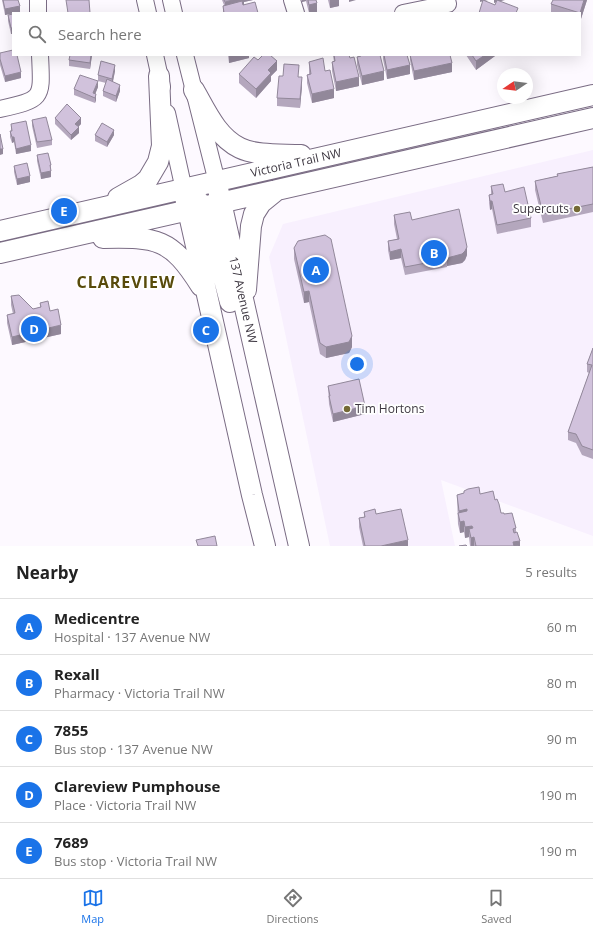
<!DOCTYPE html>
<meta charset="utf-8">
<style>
:root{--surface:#fff;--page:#f6f6f6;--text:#222;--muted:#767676;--line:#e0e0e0;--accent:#1a73e8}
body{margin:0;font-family:"Open Sans",sans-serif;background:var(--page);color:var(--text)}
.compass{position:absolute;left:497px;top:68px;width:36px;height:36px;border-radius:50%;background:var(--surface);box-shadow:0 4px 16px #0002;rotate:257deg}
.you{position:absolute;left:357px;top:364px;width:14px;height:14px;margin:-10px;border:3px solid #fff;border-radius:50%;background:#1a73e8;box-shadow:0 0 0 6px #1a73e833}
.badge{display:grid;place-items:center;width:26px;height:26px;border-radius:50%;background:var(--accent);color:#fff;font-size:13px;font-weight:700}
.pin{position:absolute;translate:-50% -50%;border:2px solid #fff;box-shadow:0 1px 4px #0006}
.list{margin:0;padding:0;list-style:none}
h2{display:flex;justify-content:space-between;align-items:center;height:52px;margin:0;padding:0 16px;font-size:17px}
h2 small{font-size:13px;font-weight:400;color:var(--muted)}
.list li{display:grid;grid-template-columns:26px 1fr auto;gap:12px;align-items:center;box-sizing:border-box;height:56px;padding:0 16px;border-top:1px solid var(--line)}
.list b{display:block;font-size:15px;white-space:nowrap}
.list p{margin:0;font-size:13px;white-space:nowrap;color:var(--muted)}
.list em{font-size:13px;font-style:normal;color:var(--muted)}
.icon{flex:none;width:22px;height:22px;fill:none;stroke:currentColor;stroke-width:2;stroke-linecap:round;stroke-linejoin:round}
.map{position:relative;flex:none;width:593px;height:546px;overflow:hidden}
.search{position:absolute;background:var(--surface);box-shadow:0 4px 16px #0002;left:12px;right:12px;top:12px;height:44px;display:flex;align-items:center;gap:10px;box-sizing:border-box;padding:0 14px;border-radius:0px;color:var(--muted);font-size:15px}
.sheet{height:332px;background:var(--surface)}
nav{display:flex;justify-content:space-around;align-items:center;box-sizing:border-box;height:56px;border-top:1px solid var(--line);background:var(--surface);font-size:11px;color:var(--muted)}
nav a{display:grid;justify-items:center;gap:2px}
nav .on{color:var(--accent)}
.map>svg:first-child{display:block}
.built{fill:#f8f0fe}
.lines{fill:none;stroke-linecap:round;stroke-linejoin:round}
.minor-casing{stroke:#7a6c84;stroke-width:18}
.major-casing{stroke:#7a6c84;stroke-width:22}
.minor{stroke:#fff;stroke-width:16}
.major{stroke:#fff;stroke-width:20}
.wall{fill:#b4a7bd}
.shaded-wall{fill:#92889a}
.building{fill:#d1c2dc;stroke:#92889a}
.poi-dot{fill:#746936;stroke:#fff;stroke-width:1.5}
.labels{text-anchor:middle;stroke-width:3.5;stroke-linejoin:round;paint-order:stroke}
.street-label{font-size:12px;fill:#3e3842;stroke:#fff}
.poi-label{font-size:12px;fill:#3e3842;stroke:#fff;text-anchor:end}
.district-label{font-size:16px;font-weight:bold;letter-spacing:1px;fill:#584b0b;stroke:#fff}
</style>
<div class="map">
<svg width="593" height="546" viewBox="0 0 593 546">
<rect width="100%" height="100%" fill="#fdf9ff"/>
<path class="built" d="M593 150V536L441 480 455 546H330L269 257 283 224Z"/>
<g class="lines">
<g class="minor-casing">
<path id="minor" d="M38 0V13
M145 0 148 13
M171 0 174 13
M292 0 296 13
M403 13 448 4 447 0
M155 55 162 87
M185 55 217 182
M0 109C44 99 42 99 40 55
M167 113 184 190"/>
</g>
<g class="major-casing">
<path id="major" d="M194 90C206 111 217 137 240 148 257 156 281 154 301 155
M218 189 299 546
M185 197 252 495 265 546
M195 197C206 203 225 285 230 302
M118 198 141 185 148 179 158 162 162 146 159 76
M0 231 593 95
M103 238C157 237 171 238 201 286
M0 253 593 118
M246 290 251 226 254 214 261 203 277 190"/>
</g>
<use href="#minor" class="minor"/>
<use href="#major" class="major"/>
</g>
<path class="wall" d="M2 0H18L20 12 5 15Z
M222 0H253L244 2V5L258 13H223V6L224 5Z
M302 0H316L317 12 309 13 306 1 302 2Z
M328 0H339V6L330 8Z
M553 0H587L580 22V13H551V4Z
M13 14 11 34 8 21V15Z
M0 53 21 78 5 82 0 65Z
M92 55 90 69 69 66V60Z
M228 55H249V58L229 63Z
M333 55H349L359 86 336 91 332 71V62H334Z
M359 55H380L384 80 362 85 357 65V57L359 56Z
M383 55H407L410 74 387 79 383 59Z
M410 55H450L452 72 414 80 410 60Z
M466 55H495V56L476 70Z
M258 60 277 70 271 76V81L256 98 239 83V74Z
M309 62 325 71 334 98 312 103 307 83V75L309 74Z
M115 71 113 82 120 91 116 102 103 96V91L106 83 98 81V75Z
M298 77 302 86 300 108 277 106V98Z
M98 87 95 94 96 100 95 103 74 95V89Z
M55 118 81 124 78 127 79 133 71 140 55 124Z
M32 120 52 140V145L37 148 32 126Z
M11 124 31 151 16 154 14 142 12 143 10 137V131H11Z
M95 135H114L107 147 95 141Z
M37 155 51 165V177L41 179 37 161Z
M14 166 30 182 17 185 14 172Z
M593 167V212L543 223 535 190V181L557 176V174Z
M491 186 505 192 531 218V227L497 234 492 209 490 210 489 203V195L491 194Z
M394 215 412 220 467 255 465 260 462 263 447 266V267L405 275 401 258 390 260 388 250V241L397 239 394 224Z
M294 248 352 347 349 353 326 358 320 354 309 302 304 303 294 259Z
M11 296 33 309 40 307V303L50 311 61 334 12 345 7 323V315L13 314 11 305Z
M593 348V459L582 455 576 443 568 440V432L589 373 587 372V364Z
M328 386 365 414 333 422 329 404Z
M464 491 480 494 495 500 501 513 504 514 516 528V532L520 546H470L469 537 465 538 464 532 460 533 458 524 457 495 464 493Z
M364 512 408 546H363L359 527V518L364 517Z"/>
<path class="shaded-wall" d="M233 0H253L244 2V6L225 10V2Z
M302 0H306V1L302 2Z
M330 0H339V6L330 8Z
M349 0H356L349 2Z
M480 0H488L480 2Z
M494 0H505L494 3Z
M584 0H587L580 22V13Z
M317 3V12L309 13V5Z
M20 6V12L5 15V9Z
M11 28H13V34H11Z
M91 55H92L90 69V63Z
M229 55H249V58L229 63Z
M485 55H495V56L476 70V61Z
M277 61V70L271 76V81L256 98V89L268 70Z
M452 63V72L414 80V71Z
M115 65V71L112 85V79Z
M410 65V74L387 79V70Z
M384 71V80L362 85V76Z
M21 72V78L5 82V76Z
M302 77V86L300 108V99Z
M359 77V86L336 91V82Z
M98 81V87L94 97 93 93Z
M120 85V91L116 102V96Z
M334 89V98L312 103V94Z
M96 94V100L95 103V98Z
M81 118V124L75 130V124Z
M79 127V133L71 140V135Z
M114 130V135L107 147V142Z
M12 137H14V142L12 143Z
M31 145V151L16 154V149Z
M0 149H3V154L0 155Z
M51 171V177L41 179V173Z
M30 176V182L17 185V179Z
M490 201H492V209L490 210Z
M467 247V255L465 260 462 263 447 266V258Z
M401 249V258L390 260V252Z
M309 291V302L304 303V292Z
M61 325V334L12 345V337Z
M352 336V347L349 353 326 358V347Z
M365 406V414L333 422V414Z
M467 509V520L459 518V511Z
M464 521V532L460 533V522Z
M472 526V537L469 529V537L465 538V527Z
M474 537V546H471V538Z
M408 540V546H381Z
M520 541V546H513V542Z"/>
<path class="building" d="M3 0H18L20 6 5 9Z
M66 0H89L90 13H68Z
M224 0H233L225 2Z
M308 0H316L317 3 309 5Z
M483 0 495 5 497 0 518 8 516 13H479Z
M553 0H584L580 13 551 4Z
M242 1 243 5 255 2 258 13H224L223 6Z
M13 14V28H11L8 15Z
M13 50V55H17L21 72 5 76 0 59V53Z
M70 55H91L90 63 69 60Z
M263 55H270L277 61 268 70 271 73 256 89 239 74 254 57 258 60Z
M334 55H349L350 58 354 57 359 77 336 82 332 62 335 61Z
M361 55H380L384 71 362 76 357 57 361 56Z
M384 55H407L410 65 387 70Z
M410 55H450L452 63 414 71Z
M472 55H485L476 61Z
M323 58 325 71 330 70 334 89 312 94 307 75 311 74 309 62Z
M101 61 115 65 112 79 98 75Z
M284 64 299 65 298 77H302L300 99 277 98 279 76H283Z
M80 75 98 81 93 93 96 94 95 98 74 89Z
M107 79 120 85 116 96 103 91Z
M67 104 81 118 75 124 79 127 71 135 55 118Z
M46 117 52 140 37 142 32 120Z
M26 121 31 145 16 149 14 137H12L10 131H12L11 124Z
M102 123 114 130 107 142 95 135Z
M0 134 3 149H0Z
M48 153 51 165H50L51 171 41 173 37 155Z
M27 163 30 176 17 179 14 166Z
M593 167V204L543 214 535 181 558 176 557 174Z
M503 184 505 192 524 187 531 218 497 225 492 201H490L489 195 493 194 491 186Z
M459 209 467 247 465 251 462 254 447 258V259L405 267 401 249 390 252 388 241 399 239 394 215 410 212 412 220Z
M325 235 331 239 352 336 349 342 326 347 320 343 309 291 304 292 294 248 298 241Z
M19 295 33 309 41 307 40 303 48 301 50 311 58 309 61 325 12 337 7 315 15 313 11 296Z
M593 348V450L582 446 576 434 568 432 592 365 587 364Z
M359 379 365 406 333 414 329 396H330L328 386Z
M479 487 480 494 493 491 495 500 497 499 499 504 501 513H504V514L512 513 516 528 513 529 514 533 517 532 520 541 513 542 514 546 518 545V546H475H476L474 537 471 538 469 529 473 528 472 526 465 527 464 521 460 522 458 513 467 511V509L459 511 457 495 464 493V491L468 489Z
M375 509 376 514 401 509 408 540 381 546H365L359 518 365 517 364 512Z
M215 536 217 546H198L196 540Z
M466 545 467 546H459Z"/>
<g class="poi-dot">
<circle cx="577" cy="209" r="4"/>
<circle cx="347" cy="409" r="4"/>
</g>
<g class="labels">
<g class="street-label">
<text transform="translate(296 163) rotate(-13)" y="4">Victoria Trail NW</text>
<text transform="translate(243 300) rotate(77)" y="4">137 Avenue NW</text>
</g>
<g class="poi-label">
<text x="569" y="213">Supercuts</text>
<text x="355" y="413" text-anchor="start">Tim Hortons</text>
</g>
<g class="district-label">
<text x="126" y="288">CLAREVIEW</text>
</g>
</g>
</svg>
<svg class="compass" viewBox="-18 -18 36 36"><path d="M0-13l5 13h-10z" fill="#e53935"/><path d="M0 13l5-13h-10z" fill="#767676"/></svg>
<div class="you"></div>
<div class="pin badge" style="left:316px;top:270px">A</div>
<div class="pin badge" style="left:434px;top:253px">B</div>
<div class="pin badge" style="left:206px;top:330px">C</div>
<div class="pin badge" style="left:34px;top:329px">D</div>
<div class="pin badge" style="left:64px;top:211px">E</div>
<div class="search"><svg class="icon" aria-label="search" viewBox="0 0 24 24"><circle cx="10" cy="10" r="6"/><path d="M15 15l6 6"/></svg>Search here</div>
</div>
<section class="sheet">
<h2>Nearby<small>5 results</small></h2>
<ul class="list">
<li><span class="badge">A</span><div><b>Medicentre</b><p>Hospital · 137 Avenue NW</p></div><em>60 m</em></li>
<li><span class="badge">B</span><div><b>Rexall</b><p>Pharmacy · Victoria Trail NW</p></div><em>80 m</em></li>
<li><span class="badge">C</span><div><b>7855</b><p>Bus stop · 137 Avenue NW</p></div><em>90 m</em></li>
<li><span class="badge">D</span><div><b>Clareview Pumphouse</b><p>Place · Victoria Trail NW</p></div><em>190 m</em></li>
<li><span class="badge">E</span><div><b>7689</b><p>Bus stop · Victoria Trail NW</p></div><em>190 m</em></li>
</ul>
</section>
<nav>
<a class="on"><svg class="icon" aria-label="map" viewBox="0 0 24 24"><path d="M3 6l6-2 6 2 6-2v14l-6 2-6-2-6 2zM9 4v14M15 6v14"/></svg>Map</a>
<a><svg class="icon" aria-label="directions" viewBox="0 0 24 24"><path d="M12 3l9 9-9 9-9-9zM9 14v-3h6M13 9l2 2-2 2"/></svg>Directions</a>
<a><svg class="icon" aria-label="saved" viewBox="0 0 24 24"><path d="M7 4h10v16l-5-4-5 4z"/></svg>Saved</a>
</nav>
